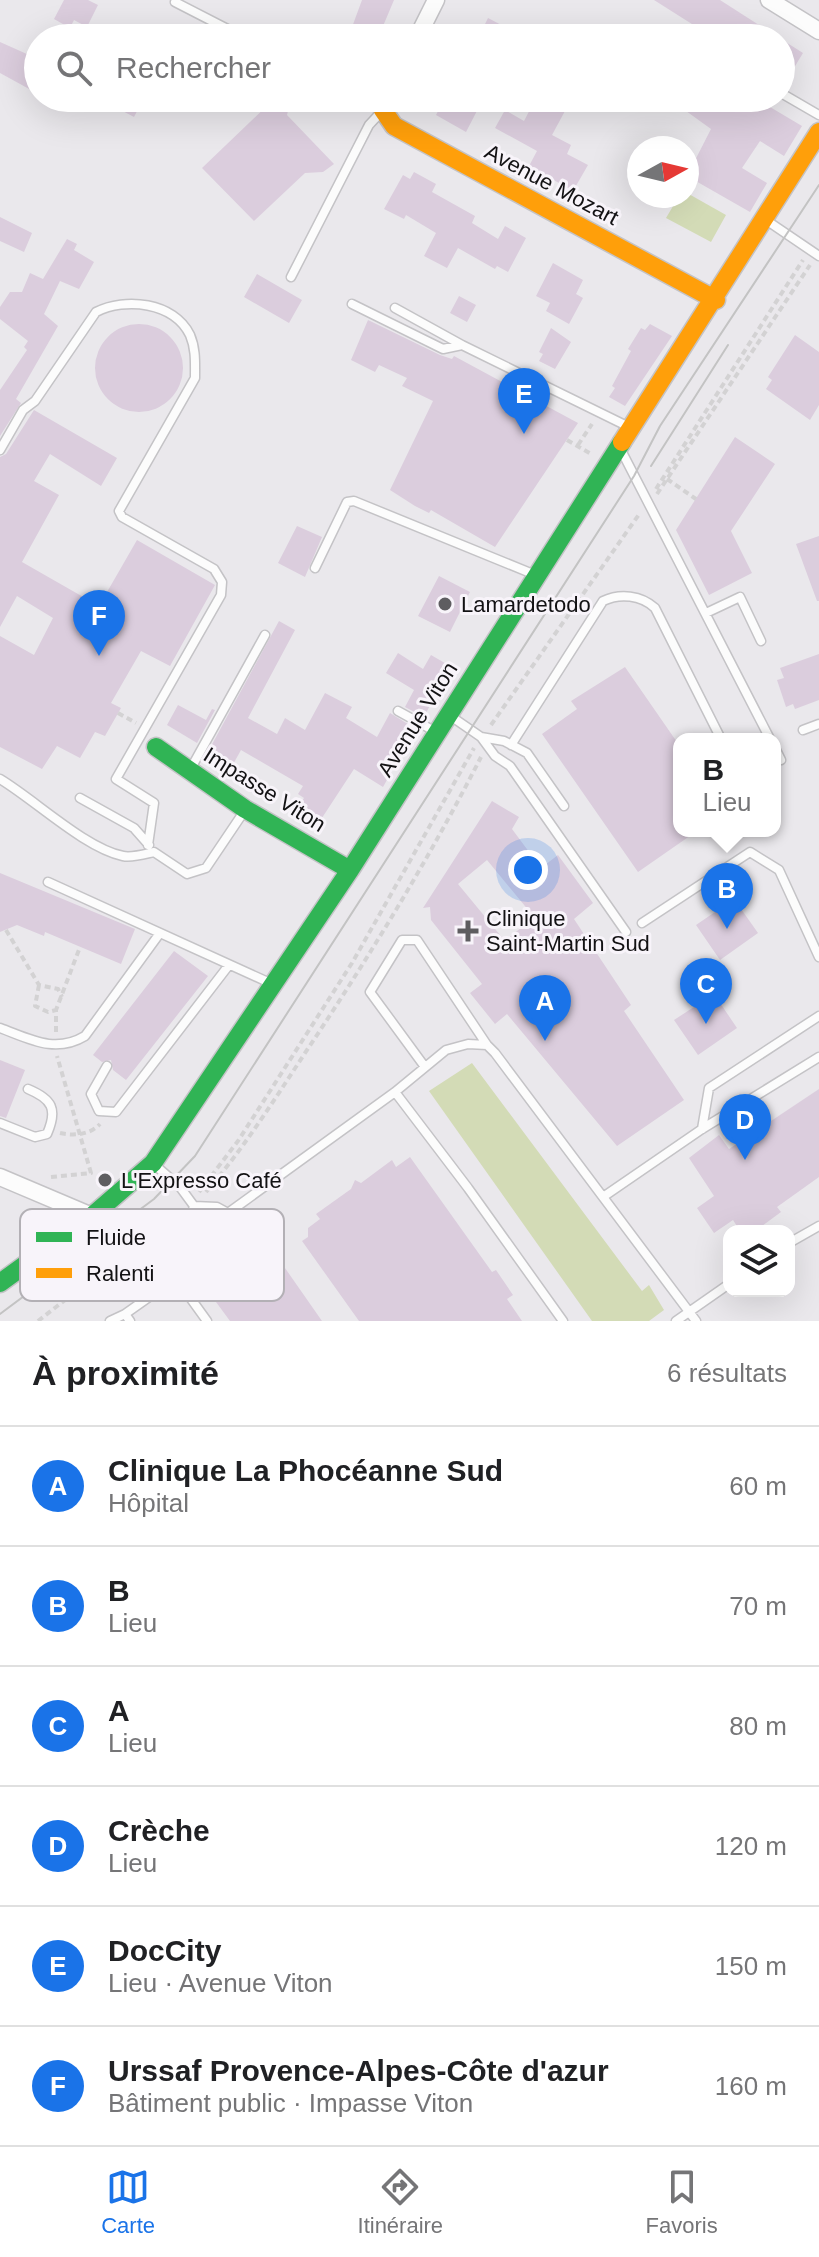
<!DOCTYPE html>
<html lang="fr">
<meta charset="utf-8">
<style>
:root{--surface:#fff;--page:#f2f2f2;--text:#202124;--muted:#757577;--line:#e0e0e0;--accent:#1a73e8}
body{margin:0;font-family:Helvetica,sans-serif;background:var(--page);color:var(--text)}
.controls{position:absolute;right:24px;bottom:24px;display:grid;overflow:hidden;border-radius:16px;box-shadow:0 8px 32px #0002}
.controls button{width:72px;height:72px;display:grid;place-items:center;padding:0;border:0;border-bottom:2px solid var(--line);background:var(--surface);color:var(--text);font:40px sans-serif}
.compass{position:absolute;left:627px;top:136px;width:72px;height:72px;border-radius:50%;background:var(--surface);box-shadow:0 8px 32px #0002;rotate:82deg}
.you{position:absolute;left:528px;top:870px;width:28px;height:28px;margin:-20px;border:6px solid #fff;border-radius:50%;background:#1a73e8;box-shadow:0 0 0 12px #1a73e833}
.badge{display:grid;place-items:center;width:52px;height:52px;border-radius:50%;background:var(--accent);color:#fff;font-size:26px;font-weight:700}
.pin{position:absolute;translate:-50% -66px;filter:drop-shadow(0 2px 4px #0008)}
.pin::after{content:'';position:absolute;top:42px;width:28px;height:24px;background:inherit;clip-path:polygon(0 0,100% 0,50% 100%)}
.popup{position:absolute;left:673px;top:733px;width:108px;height:104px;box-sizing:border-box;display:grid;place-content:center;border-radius:16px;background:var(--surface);filter:drop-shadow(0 2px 6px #0005);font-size:26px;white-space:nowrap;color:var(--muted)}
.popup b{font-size:30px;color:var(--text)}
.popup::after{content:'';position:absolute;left:50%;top:100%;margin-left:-16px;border:16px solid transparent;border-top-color:var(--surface)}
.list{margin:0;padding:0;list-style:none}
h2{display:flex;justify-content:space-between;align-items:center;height:104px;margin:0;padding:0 32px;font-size:34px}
h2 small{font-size:26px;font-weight:400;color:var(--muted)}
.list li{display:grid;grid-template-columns:52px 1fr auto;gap:24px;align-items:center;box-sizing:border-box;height:120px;padding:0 32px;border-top:2px solid var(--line)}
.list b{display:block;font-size:30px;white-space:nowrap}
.list p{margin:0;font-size:26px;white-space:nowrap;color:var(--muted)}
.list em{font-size:26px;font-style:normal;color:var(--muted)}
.icon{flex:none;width:44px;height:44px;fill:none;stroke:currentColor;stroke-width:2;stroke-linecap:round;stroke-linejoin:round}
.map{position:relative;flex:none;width:819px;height:1321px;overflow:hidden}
.search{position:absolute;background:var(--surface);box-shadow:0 8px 32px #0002;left:24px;right:24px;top:24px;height:88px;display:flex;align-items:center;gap:20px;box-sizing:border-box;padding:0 28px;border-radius:44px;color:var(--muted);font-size:30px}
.sheet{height:824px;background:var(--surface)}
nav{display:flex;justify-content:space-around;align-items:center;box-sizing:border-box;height:112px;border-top:2px solid var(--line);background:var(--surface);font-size:22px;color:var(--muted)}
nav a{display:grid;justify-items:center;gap:4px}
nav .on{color:var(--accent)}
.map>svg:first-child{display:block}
.green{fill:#d3dbb6}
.building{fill:#dbcddd;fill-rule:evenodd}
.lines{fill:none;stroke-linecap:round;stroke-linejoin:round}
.lane-casing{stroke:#c4c3c6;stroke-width:11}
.street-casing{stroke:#c4c3c6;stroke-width:19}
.fast-casing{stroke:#c4c3c6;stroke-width:21}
.slow-casing{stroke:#c4c3c6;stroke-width:21}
.path{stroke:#d3d2d3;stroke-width:4;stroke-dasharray:6 4;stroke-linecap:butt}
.lane{stroke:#fcfcfc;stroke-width:8}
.street{stroke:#fcfcfc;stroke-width:16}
.fast{stroke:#30b455;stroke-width:18}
.slow{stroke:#ff9f0a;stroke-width:18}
.tram{stroke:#c3c3c3;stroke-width:2}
.poi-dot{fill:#5e5d60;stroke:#f8f4fa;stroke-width:3}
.labels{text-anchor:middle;stroke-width:6;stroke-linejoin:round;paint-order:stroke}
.street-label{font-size:22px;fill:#131214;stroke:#f8f4fa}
.poi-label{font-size:22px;fill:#131214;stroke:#f8f4fa;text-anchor:start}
.key{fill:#f8f4fa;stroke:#b3b0b5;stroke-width:2}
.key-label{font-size:22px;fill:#131214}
</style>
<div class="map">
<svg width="819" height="1321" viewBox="0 0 819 1321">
<rect width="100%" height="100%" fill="#eae8ec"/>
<path class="green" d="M687 193 726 215 711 242 666 218 679 196Z
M472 1063 642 1291 649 1285 664 1310 649 1321H592L429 1091Z"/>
<path class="building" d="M64 0H88L98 5 87 27 74 20 70 28 54 19Z
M362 0H394L378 38H348Z
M654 0H720L779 38H714Z
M488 18 526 38H478Z
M781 39 803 53 783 86H781Z
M0 42 38 59V76L31 90 0 73Z
M98 98H144L134 117Z
M275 98H291L287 115 334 164 323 172 305 173 254 221 202 168Z
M445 98H465L479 107 466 132 436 115Z
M536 98H572L552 135 571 145 567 154 588 165 573 191 529 166 537 151 495 128 505 110 524 121Z
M668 98H755L802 126 784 156 760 141 742 168 767 183 750 212 687 176 711 129Z
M414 172 436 184 432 192 475 216 472 223 498 239 505 226 526 238 508 272 497 266 495 269 458 248 447 268 424 256 436 233 406 215 404 219 384 209 403 175 410 179Z
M0 217 32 233 24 252 0 241Z
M67 239 77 244 74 250 94 262 79 289 60 281 44 314 58 326 16 399 21 403 0 436V390L27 350 24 347 28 341 0 319V307L10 292H22L30 273 43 279Z
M553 263 583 280 576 294 583 298 569 324 546 311 550 303 536 296Z
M257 274 302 300 289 323 244 297Z
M459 296 476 305 467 322 450 313Z
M368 320 440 355 452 359 454 356 578 423 495 547 431 510 429 513 415 506 390 490 433 401 402 386 407 378 379 365 375 372 351 360Z
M650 324 672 336 625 406 609 397 615 388 612 386 631 351 628 349 641 328 645 330Z
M95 368a44 44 0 1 1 88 0a44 44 0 1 1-88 0Z
M551 328 571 342 555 369 539 361 543 354 539 352Z
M795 335 819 352V405L810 420 766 389 772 380 768 377Z
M34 410 117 458 101 486 50 454 34 481 59 495 22 562 99 606 137 540 215 585 170 666 141 651 111 703 121 708 105 736 95 732 80 758 57 746 42 769 0 747V636L34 655 53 618 17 596 0 627V457L6 454Z
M735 437 775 464 731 531 752 573 709 595 676 530Z
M297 526 322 537 305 577 278 563Z
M819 536V601H817L796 544Z
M439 576 470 592 450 632 418 616Z
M279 621 295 630 248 718 277 734 285 718 305 730 325 693 352 707 346 718 377 737 390 713 411 726 390 761 396 764 383 787 354 769 318 824 296 810 304 798 298 794 303 786 241 750 226 777 203 761Z
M398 653 423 669 431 655 450 666 424 717 405 707 414 690 386 673Z
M819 654V700L795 709 793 704 786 707 777 680 784 678 780 668Z
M625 667 679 745V831H697L638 872 542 734 577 709 571 701Z
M178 705 206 720 212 709 215 710 197 743 167 725Z
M492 801 519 817 512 829 541 868 558 855 593 903 574 919 631 1005 624 1011 684 1100 617 1146 507 1014 495 1024 470 993 482 984 431 920 430 907 423 908ZM487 860 534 917 505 941 458 884Z
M0 873 135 929 121 964 45 932 44 936 17 925 0 932Z
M734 899 758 933 720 960 696 925Z
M174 951 208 976 126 1080 113 1070 111 1060 102 1062 93 1055Z
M714 994 737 1028 698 1055 674 1020Z
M0 1060 25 1070 6 1118 0 1116Z
M819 1089V1177L777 1207 781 1212 755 1231H740L733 1220 714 1233 697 1208 714 1196 689 1158 719 1135 729 1149Z
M410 1157 492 1272 496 1270 513 1295 507 1299 522 1321H359L302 1241 308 1237V1228L320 1219 316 1214 351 1189 355 1180 361 1183 392 1160 396 1167Z
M278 1258 322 1321H230L216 1302Z"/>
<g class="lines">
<g class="lane-casing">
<path id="lane" d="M175 2 245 38
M781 93 819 115
M766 220 819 256
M291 277 369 125 383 110 361 98
M352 304 443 349 462 345 627 426
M395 308 462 345
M0 450 23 410 35 401 96 312C125 297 174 302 190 335 196 349 195 363 195 378L119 511 122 517 214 569 222 582 221 595 116 779 154 803 148 845
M622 452 770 739
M315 568 347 502 354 501 533 574
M706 613 740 597 761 641
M398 711 436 732
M452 717 481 737 504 741 527 753 564 806
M803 730 819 724
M481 737 495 756 510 766 626 932
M511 745 603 601C620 593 641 595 655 608L721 739
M775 748 781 760
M190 770 265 635
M0 779C35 800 85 848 123 856 132 858 145 854 154 852L187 874 206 868 243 813
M80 798 134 828 149 845
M48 882 270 983
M642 923 750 852 779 870 819 957
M0 1028C30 1039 55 1054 85 1036L160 933
M107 1066 91 1094 99 1111 116 1112 229 965
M425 1067 370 992 402 940H417L487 1045
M395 1092 468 1188 563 1321
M0 1123 35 1137 47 1134C58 1109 52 1099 28 1089
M702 1129 709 1088 819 1016
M156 1166 180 1187 194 1206
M603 1197 702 1129 819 1057
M194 1206 187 1233 199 1253
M194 1206 217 1207 228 1213
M789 1243 819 1226
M176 1278 207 1321
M110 1321 125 1314
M130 1321 125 1314 176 1278 218 1238 228 1213 395 1092 446 1050 468 1044 487 1045 495 1053 696 1321
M676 1321 729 1284"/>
</g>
<g class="street-casing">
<path id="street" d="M769 0 819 31
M417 38 436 0
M0 1177 92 1216"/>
</g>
<g class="fast-casing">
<path id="fast" d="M156 747 245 809 350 870
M0 1283 92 1216 153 1163 350 870 622 442"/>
</g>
<g class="slow-casing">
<path id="slow" d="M386 98 383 110 394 126 716 300
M622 442 819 132"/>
</g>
<path class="path" d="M567 440 591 454
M578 445 592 424
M667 479 696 499
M656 489 803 260
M657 494 810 265
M118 713 136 723
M491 725 640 513
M6 930 39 985 58 989 62 997
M39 985 35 1006 48 1012 56 1010
M56 1032V1010L80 947
M60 1133C73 1136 90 1135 100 1124
M51 1177 91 1173 57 1056
M199 1192 238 1141 352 963 474 748
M206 1192C245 1147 276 1097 309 1047 371 954 430 857 481 757
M38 1321 178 1212"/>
<use href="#lane" class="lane"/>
<use href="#street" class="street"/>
<use href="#fast" class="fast"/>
<use href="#slow" class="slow"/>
<path class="tram" d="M651 466 728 345
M0 1314 154 1199 195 1156 634 476 660 426 819 185"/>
</g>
<g class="poi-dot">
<circle cx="445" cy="604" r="8"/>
<path d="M464 919h8v8h8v8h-8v8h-8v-8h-8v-8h8z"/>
<circle cx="105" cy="1180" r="8"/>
</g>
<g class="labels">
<g class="street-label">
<text transform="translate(552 184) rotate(28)" y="8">Avenue Mozart</text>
<text transform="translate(417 719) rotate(-58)" y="8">Avenue Viton</text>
<text transform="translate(265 789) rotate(32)" y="8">Impasse Viton</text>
</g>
<g class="poi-label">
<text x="461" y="612">Lamardetodo</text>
<text x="486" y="926">Clinique<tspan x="486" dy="25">Saint-Martin Sud</tspan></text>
<text x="121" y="1188">L'Expresso Café</text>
</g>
</g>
<rect x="20" y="1209" width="264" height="92" rx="12" class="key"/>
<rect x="36" y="1232" width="36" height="10" fill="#30b455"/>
<rect x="36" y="1268" width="36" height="10" fill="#ff9f0a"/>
<g class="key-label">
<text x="86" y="1245">Fluide</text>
<text x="86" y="1281">Ralenti</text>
</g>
</svg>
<div class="controls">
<button><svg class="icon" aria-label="layers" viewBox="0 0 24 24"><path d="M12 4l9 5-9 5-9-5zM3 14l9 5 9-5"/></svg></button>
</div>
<svg class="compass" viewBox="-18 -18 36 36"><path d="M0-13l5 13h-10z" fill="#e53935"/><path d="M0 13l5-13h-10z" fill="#757577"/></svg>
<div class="you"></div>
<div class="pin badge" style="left:545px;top:1041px">A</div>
<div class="pin badge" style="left:727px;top:929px">B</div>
<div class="popup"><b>B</b>Lieu</div>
<div class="pin badge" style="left:706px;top:1024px">C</div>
<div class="pin badge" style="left:745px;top:1160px">D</div>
<div class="pin badge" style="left:524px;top:434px">E</div>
<div class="pin badge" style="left:99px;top:656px">F</div>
<div class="search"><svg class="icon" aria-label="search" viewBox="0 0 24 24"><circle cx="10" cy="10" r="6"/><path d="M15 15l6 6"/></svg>Rechercher</div>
</div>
<section class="sheet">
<h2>À proximité<small>6 résultats</small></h2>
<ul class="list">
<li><span class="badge">A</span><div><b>Clinique La Phocéanne Sud</b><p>Hôpital</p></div><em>60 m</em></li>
<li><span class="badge">B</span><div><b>B</b><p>Lieu</p></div><em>70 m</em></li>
<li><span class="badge">C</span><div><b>A</b><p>Lieu</p></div><em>80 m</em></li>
<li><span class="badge">D</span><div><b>Crèche</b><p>Lieu</p></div><em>120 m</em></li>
<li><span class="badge">E</span><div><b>DocCity</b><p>Lieu · Avenue Viton</p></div><em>150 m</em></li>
<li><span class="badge">F</span><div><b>Urssaf Provence-Alpes-Côte d'azur</b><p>Bâtiment public · Impasse Viton</p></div><em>160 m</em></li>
</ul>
</section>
<nav>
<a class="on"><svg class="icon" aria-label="map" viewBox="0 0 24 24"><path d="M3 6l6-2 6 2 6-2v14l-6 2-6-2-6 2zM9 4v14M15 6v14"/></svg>Carte</a>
<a><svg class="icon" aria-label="directions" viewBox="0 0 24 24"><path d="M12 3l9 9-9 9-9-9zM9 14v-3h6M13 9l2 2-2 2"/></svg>Itinéraire</a>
<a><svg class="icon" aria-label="saved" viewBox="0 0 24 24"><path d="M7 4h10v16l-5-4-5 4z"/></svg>Favoris</a>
</nav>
